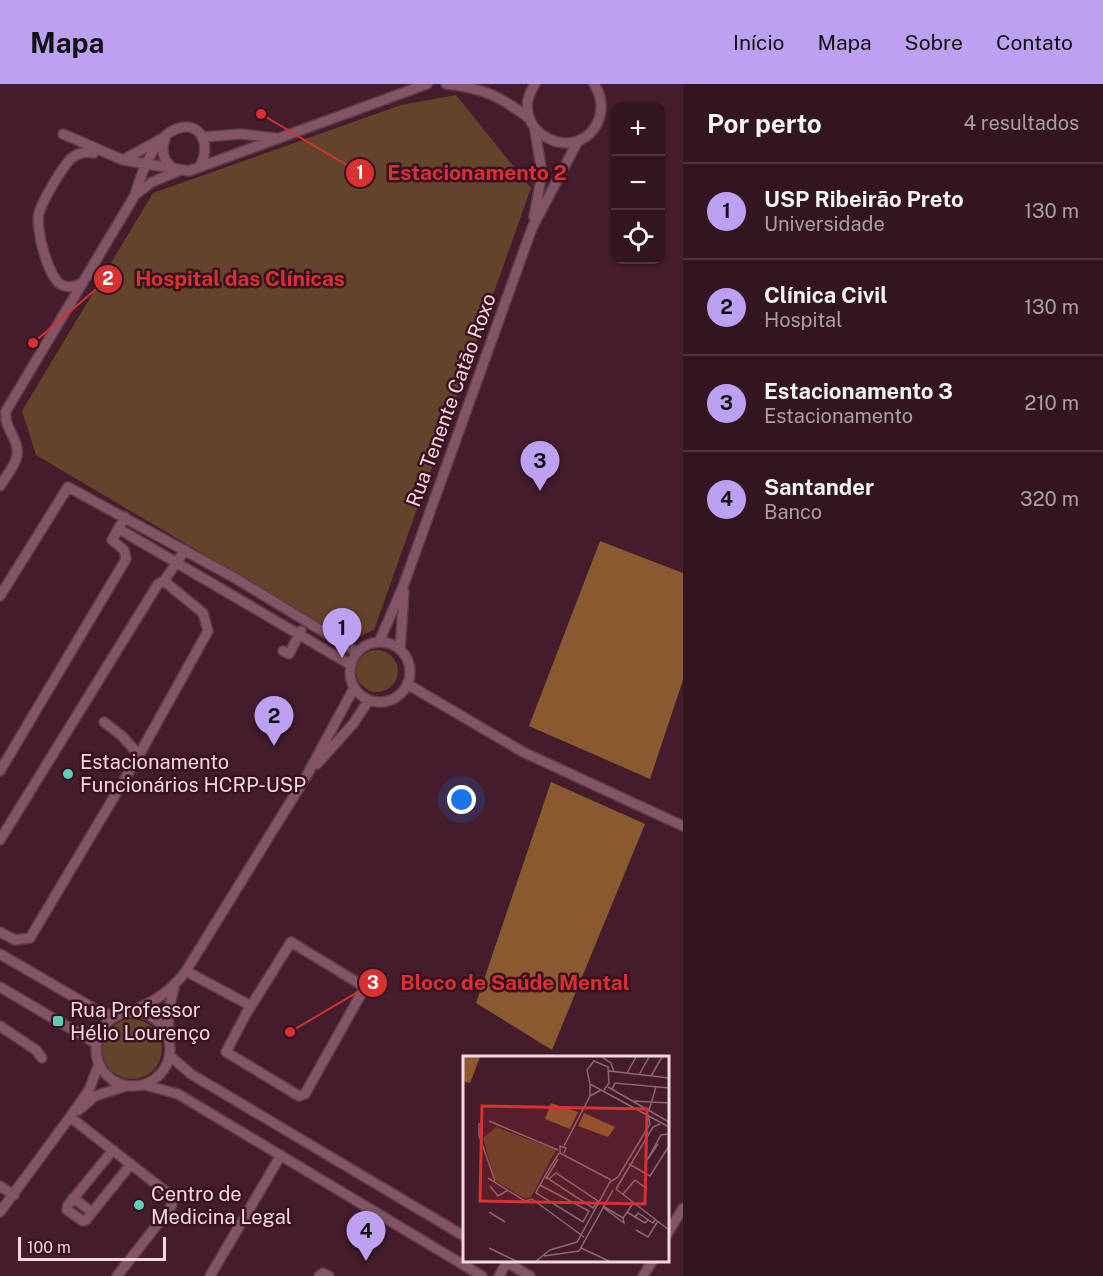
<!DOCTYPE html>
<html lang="pt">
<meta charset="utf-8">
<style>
:root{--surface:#331520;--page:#3b1e29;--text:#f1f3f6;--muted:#a99fa5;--line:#4e343e;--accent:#bca0f2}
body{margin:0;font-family:"Public Sans",sans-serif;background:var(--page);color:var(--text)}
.controls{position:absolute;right:18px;top:18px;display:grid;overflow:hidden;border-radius:12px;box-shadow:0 2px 4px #0004}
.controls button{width:54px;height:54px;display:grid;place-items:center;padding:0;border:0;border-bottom:2px solid var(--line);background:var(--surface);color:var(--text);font:30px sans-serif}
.scale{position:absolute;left:18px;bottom:15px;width:148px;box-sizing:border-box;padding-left:6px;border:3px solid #f2d7de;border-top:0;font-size:16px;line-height:21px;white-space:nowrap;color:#f2d7de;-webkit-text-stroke:4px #391221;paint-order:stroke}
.you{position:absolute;left:462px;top:716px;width:21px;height:21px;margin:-15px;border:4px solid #fff;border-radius:50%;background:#1a73e8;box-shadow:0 0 0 9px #1a73e833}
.badge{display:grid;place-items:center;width:39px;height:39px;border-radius:50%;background:var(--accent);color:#111;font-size:20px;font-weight:700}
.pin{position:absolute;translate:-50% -50px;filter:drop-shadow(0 2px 3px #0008)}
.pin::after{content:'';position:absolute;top:32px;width:21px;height:18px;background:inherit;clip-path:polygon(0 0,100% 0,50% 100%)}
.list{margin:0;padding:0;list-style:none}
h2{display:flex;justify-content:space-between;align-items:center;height:78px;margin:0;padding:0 24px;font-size:26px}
h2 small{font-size:20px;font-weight:400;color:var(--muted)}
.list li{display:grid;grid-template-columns:39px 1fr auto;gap:18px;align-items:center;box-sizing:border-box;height:96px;padding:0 24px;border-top:2px solid var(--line)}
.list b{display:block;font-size:22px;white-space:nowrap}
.list p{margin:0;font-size:20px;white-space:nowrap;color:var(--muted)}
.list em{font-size:20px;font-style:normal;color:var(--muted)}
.icon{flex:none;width:33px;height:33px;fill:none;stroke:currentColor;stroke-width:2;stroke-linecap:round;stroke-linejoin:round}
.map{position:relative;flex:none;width:683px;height:1192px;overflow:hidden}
header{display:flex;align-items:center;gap:36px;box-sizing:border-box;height:84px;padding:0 30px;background:var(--accent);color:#111}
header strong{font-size:28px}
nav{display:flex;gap:33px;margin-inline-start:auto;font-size:21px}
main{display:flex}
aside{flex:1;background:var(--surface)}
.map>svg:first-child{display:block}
.green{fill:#634329}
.forest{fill:#895930}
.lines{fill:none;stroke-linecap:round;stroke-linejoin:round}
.minor-casing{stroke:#5d3b48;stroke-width:12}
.minor{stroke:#835564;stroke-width:9}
.poi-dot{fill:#5dceb8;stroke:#391221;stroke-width:2}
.labels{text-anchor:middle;stroke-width:5;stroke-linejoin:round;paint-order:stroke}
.street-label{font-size:20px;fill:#f2d7de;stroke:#391221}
.poi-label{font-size:20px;fill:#f2d7de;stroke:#391221;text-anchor:start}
.inset-road{fill:none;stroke:#8a6773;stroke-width:1.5}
.view{fill:#d73131;fill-opacity:0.15;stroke:#d73131;stroke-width:3}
.inset-edge{fill:none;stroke:#f2d7de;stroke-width:3}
.leader{fill:none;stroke:#d73131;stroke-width:2}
.callout-dot{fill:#d73131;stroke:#391221;stroke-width:2}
.mark-label{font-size:18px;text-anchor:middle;font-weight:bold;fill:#fff}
.callout-label{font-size:21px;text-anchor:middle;font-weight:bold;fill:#d73131;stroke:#391221;stroke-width:5;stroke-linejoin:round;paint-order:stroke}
</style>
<header>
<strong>Mapa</strong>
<nav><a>Início</a><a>Mapa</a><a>Sobre</a><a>Contato</a></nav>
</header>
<main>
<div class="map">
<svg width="683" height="1192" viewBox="0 0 683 1192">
<rect width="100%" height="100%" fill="#441c2b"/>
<path class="green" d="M456 11 531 104 374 546 350 557 36 371 22 327 153 109 401 21Z
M356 587a21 21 0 1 1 42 0a21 21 0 1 1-42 0Z
M102 965a30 30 0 1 1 60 0a30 30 0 1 1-60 0Z"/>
<path class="forest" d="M600 457 683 489V596L650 695 529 642Z
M551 698 645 740 552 966 476 919Z"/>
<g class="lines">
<g class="minor-casing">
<path id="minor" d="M446 0C483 4 500 12 530 35
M535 0C503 48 580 85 599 35 603 23 601 11 594 0
M63 50 123 76 189 87 427 0
M203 53 241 50 276 54
M165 55C160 68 164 79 176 86
M123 76 161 55
M135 111 152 98 176 88
M534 133 542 89 535 47
M80 200C74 203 68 204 62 201 48 195 35 143 39 129 42 118 64 79 73 73 80 68 85 68 94 69
M0 402C5 394 15 382 17 372 20 355 3 344 6 327L135 111C141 90 153 54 176 45 202 35 212 64 199 83
M119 445 351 581
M0 512 68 403 235 494 357 568
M379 558 404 500 532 144 578 57
M350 588a30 30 0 1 1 60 0a30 30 0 1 1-60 0Z
M400 566 404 508
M283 567 289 570 301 547
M407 600 523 668 683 742
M104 638 122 652 139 671
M317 680 353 640 369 616
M0 687 126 475 124 466 112 456 125 433
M0 756 158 500 164 497 185 466
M0 848 15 856 30 854 139 671 208 547 203 529 164 497
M291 858 365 903 305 1010 299 1012 226 968 246 930Z
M0 870 100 928 116 932
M186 887 251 922
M0 903 97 960
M129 928C153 919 170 908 186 887L307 691 354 604
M96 965a37 37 0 1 1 74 0a37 37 0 1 1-74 0Z
M0 942 36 966 42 974
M169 951 168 929 174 904
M170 972 191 990 464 1152
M145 1001 178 1010 482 1192
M79 1026 95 1012 126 1002
M70 1033 169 1110 173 1116 171 1123 117 1192
M113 1066 68 1121 67 1126 83 1137 86 1136 131 1080
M0 1102 14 1111
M73 1114 92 1128
M0 1128 70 1033 89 1006 99 980
M666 1152 683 1124
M503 1176 530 1192
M210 1192 281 1071
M319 1192 323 1189 329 1192
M499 1192 507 1178
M643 1192 653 1176"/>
</g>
<use href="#minor" class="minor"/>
</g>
<g class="poi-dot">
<circle cx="68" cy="690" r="6"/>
<rect x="52" y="931" width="12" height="12" rx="3"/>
<circle cx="139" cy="1121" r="6"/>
</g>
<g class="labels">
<g class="street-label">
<text transform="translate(451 316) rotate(-70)" y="7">Rua Tenente Catão Roxo</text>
</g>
<g class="poi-label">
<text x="80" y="685">Estacionamento<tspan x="80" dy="23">Funcionários HCRP-USP</tspan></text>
<text x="70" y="933">Rua Professor<tspan x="70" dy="23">Hélio Lourenço</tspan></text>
<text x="151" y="1117">Centro de<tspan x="151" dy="23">Medicina Legal</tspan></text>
</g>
</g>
<g transform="translate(463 972)">
<rect width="206" height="206" fill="#441c2b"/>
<path d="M33 71 93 94 68 141 62 143 32 124 20 82Z" fill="#634329"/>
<path d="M0 1H17L7 27 0 25ZM88 47 115 56 107 73 82 63ZM121 57 152 71 145 81 115 70Z" fill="#895930"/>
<path class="inset-road" d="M139 1 148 7 151 16M146 15 206 22M164 17 173 1M176 19 186 1M188 20 199 1M127 29V40L138 34M145 31 206 66M149 33 152 27 206 32M141 34 146 27 145 11 131 5 124 14 127 28 206 71M171 45 206 47M186 54 193 31M26 65 95 94M16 67V79L32 125M101 90 127 40M101 97 103 92 97 90V97L148 124M184 104 198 79 206 78M184 104 195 88M166 108 187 120 206 90M82 120 87 124 130 152 135 145 93 117 86 123M25 122 62 145 69 143 121 181M83 123 95 103M77 129 126 155 120 166 73 137 74 134 77 129 86 113 96 97M27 130 35 140 45 134M153 133 190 71 197 68M153 133 206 174M160 138 172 124 184 133M140 150 160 162 171 146M141 152 161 167 160 162M26 156 42 166M164 156 182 167 185 164M172 161 175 157 190 167 193 163M173 174 185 181 195 165M26 192 53 205M118 192 146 205M81 200 116 195 150 134M73 205 87 194 114 186 147 126 155 121 187 68 185 59"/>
<path class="view" d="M19 50 184 53 182 148 17 145Z"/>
<rect width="206" height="206" class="inset-edge"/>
</g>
<path class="leader" d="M261 30L360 89M33 259L108 195M290 948L373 899"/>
<g class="callout-dot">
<circle cx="261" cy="30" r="6"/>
<circle cx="33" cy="259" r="6"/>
<circle cx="290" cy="948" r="6"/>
<circle cx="360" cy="89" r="15"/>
<circle cx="108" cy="195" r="15"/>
<circle cx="373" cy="899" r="15"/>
</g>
<g class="mark-label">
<text x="360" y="95">1</text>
<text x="108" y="201">2</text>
<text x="373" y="905">3</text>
</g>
<g class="callout-label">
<text x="477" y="96">Estacionamento 2</text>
<text x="240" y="202">Hospital das Clínicas</text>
<text x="515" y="906">Bloco de Saúde Mental</text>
</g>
</svg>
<div class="controls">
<button>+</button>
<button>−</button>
<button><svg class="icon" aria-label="locate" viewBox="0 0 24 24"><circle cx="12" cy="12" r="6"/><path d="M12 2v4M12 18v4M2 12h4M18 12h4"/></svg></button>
</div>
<div class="scale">100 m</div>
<div class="you"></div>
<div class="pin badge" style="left:342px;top:574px">1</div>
<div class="pin badge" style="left:274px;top:662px">2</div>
<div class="pin badge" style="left:540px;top:407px">3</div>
<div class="pin badge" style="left:366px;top:1177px">4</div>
</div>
<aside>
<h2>Por perto<small>4 resultados</small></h2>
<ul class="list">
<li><span class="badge">1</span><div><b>USP Ribeirão Preto</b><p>Universidade</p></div><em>130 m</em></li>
<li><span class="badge">2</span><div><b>Clínica Civil</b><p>Hospital</p></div><em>130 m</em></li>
<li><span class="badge">3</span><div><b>Estacionamento 3</b><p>Estacionamento</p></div><em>210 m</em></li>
<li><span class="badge">4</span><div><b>Santander</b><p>Banco</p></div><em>320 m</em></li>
</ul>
</aside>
</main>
